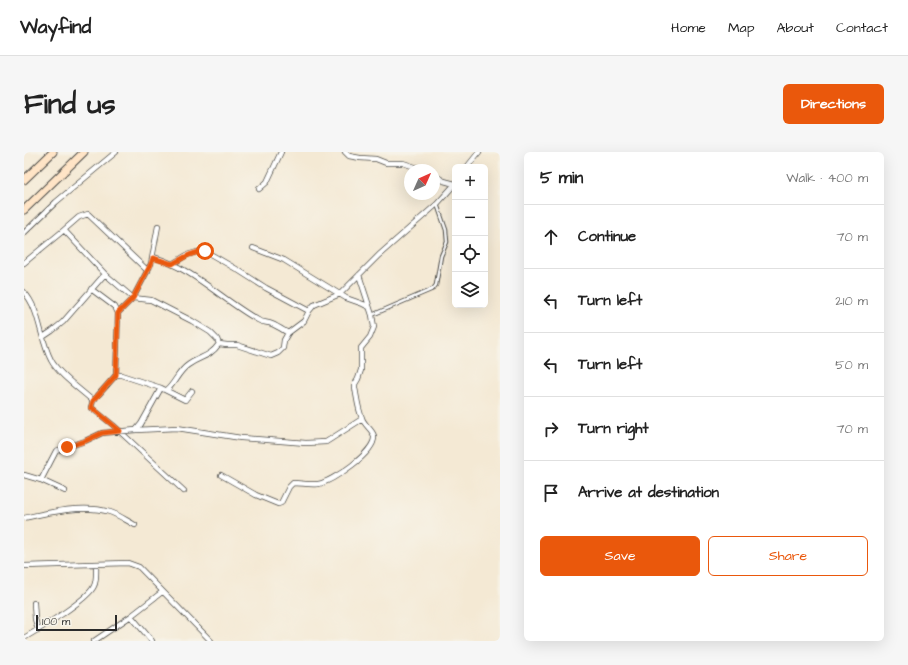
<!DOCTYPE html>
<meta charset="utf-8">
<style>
:root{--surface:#fff;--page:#f6f6f6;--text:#222;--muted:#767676;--line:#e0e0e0;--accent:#ea580c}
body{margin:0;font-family:"Architects Daughter",sans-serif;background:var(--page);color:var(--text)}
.controls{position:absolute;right:12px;top:12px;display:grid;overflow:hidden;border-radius:6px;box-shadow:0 4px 16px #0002}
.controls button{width:36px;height:36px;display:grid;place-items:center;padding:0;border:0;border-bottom:1px solid var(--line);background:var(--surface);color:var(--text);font:20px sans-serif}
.compass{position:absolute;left:380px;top:12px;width:36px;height:36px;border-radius:50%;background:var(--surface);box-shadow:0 4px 16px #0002;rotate:45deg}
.scale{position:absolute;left:12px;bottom:10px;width:81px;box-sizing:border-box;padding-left:4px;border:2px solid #2b2b2b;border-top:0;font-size:11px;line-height:14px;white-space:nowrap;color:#2b2b2b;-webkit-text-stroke:3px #f7f3e8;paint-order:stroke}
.stop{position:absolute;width:12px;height:12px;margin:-9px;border:3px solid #ea580c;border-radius:50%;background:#fff}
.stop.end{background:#ea580c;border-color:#fff;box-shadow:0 1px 4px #0008}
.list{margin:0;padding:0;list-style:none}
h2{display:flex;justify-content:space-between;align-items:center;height:52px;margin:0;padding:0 16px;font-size:17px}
h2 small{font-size:13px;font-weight:400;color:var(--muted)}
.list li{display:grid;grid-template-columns:26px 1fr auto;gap:12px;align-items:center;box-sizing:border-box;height:64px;padding:0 16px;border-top:1px solid var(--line)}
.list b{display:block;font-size:15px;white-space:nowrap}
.list em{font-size:13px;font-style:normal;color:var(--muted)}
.actions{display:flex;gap:8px;padding:12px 16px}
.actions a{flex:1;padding:9px 0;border:1px solid var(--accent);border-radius:6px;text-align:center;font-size:14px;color:var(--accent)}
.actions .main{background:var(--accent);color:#fff}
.icon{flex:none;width:22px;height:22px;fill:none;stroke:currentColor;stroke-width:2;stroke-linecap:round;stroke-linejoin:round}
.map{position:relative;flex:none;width:476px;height:489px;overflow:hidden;border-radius:6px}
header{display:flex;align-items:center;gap:24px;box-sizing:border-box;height:56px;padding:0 20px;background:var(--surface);border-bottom:1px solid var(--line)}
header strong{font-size:19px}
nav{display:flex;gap:22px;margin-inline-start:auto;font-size:14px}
.intro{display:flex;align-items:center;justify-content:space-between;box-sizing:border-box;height:96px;padding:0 24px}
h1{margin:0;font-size:28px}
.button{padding:10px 18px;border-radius:6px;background:var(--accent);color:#fff;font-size:14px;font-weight:700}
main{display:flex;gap:24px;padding:0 24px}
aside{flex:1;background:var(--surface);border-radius:6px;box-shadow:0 4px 16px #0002}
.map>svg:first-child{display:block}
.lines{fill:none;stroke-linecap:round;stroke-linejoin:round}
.service-casing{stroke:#494844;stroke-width:4.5}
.minor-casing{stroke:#494844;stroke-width:6}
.secondary-casing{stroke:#494844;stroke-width:9}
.service{stroke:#fff;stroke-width:2.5}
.minor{stroke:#fff;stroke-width:4.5}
.secondary{stroke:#ffe4c6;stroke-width:7}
.route{stroke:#ea580c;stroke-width:5}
</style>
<header>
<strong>Wayfind</strong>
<nav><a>Home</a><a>Map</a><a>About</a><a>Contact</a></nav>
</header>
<div class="intro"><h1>Find us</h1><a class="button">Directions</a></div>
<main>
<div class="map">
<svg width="476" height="489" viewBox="0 0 476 489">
<rect width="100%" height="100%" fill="#f7f3e8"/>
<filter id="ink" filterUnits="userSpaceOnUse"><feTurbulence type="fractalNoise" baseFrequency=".025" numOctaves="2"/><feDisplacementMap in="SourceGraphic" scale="8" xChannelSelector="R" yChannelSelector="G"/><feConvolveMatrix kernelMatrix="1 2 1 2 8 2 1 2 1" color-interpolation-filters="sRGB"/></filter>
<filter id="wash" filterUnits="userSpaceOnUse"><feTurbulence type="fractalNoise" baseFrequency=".012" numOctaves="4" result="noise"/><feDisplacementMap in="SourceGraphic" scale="16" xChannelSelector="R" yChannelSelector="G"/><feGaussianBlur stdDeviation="0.9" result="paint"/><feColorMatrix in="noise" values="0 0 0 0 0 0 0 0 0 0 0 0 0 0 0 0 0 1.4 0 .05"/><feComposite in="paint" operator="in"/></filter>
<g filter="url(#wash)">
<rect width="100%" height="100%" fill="#f4e9d4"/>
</g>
<g filter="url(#ink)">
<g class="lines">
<g class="service-casing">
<path id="service" d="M348 163 409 137 412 133 417 104 423 90 422 78 413 52"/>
</g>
<g class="minor-casing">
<path id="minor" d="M321 0 325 4 336 6 352 7 362 11H379L400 18
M443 15 455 0
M235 37 243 30 257 0
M40 78 55 65 64 62 124 119
M0 81 32 50 92 0
M229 96 260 108 322 146 339 152 345 155
M129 105C169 116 198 148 234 168 239 171 243 170 248 172 253 174 259 178 264 181
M0 111 40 78 81 122 109 146 127 148 168 169 186 180 193 187 195 192C185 206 176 204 164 213 154 220 151 231 143 238
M148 112 163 103 173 100 181 99 214 118 242 136 285 159
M67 137 91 155 94 161 92 223
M0 140C16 157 16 188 27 208 34 222 57 238 69 249L92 223H97L137 236 161 248 168 239
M94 161 109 146 127 112 134 74
M19 185 28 179 39 170 81 122
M195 192 203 193H213L247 204 254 201 259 196 260 188 264 181 280 169 285 159 290 153 316 142 355 103 413 52 431 32 420 29 410 23
M69 249 67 255 69 257 89 273 160 339
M112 278 153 276 217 286 282 291 302 290 338 267
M0 323 17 328 41 339
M197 323 232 343 254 352 257 351 265 335 269 331C277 331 286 333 294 332 308 330 352 300 350 284 348 277 340 273 338 266 334 257 333 246 331 236V232L334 227 337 218V196L346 185 350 175 348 163 335 123
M17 328 32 299 61 289 78 281 112 278 117 272 137 236
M0 366C26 360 60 352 86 360 95 363 103 369 111 373
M0 414 104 411 115 415 187 489
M10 451 11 467 14 478
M107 464 128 489
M0 486C14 478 65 447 70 434 73 428 72 419 72 412
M70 489 107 464 138 440"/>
</g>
<g class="secondary-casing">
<path id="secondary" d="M0 28 29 0
M0 58 60 0"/>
</g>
<use href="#service" class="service"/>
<use href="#minor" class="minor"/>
<use href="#secondary" class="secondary"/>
</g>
</g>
<g class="lines" filter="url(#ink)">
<path class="route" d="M43 295 61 289 78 281 96 279 67 255 69 249 92 223 94 161 109 146 127 112 129 106 148 112C159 106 168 100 181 99"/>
</g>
</svg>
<div class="controls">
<button>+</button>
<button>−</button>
<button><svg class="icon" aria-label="locate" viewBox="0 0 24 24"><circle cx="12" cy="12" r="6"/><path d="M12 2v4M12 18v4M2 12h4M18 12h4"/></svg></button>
<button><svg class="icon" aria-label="layers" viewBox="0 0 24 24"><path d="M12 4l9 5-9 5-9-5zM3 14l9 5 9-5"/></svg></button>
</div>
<svg class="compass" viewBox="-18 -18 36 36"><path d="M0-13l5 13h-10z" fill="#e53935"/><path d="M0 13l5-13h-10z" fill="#767676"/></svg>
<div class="scale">100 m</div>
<div class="stop" style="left:181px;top:99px"></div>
<div class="stop end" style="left:43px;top:295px"></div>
</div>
<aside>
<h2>5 min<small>Walk · 400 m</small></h2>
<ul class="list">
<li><svg class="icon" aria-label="ahead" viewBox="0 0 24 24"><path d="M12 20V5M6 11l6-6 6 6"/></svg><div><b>Continue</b></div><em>70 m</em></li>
<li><svg class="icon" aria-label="left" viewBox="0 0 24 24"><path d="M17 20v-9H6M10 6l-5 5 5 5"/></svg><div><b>Turn left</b></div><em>210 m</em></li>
<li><svg class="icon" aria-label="left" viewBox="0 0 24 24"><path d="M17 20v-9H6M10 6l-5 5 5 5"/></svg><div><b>Turn left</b></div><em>50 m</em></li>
<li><svg class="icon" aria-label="right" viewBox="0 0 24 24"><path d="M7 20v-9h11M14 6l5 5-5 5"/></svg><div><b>Turn right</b></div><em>70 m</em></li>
<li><svg class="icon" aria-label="arrive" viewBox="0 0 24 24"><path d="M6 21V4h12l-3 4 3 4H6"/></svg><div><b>Arrive at destination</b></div></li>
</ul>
<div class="actions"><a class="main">Save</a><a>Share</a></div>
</aside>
</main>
